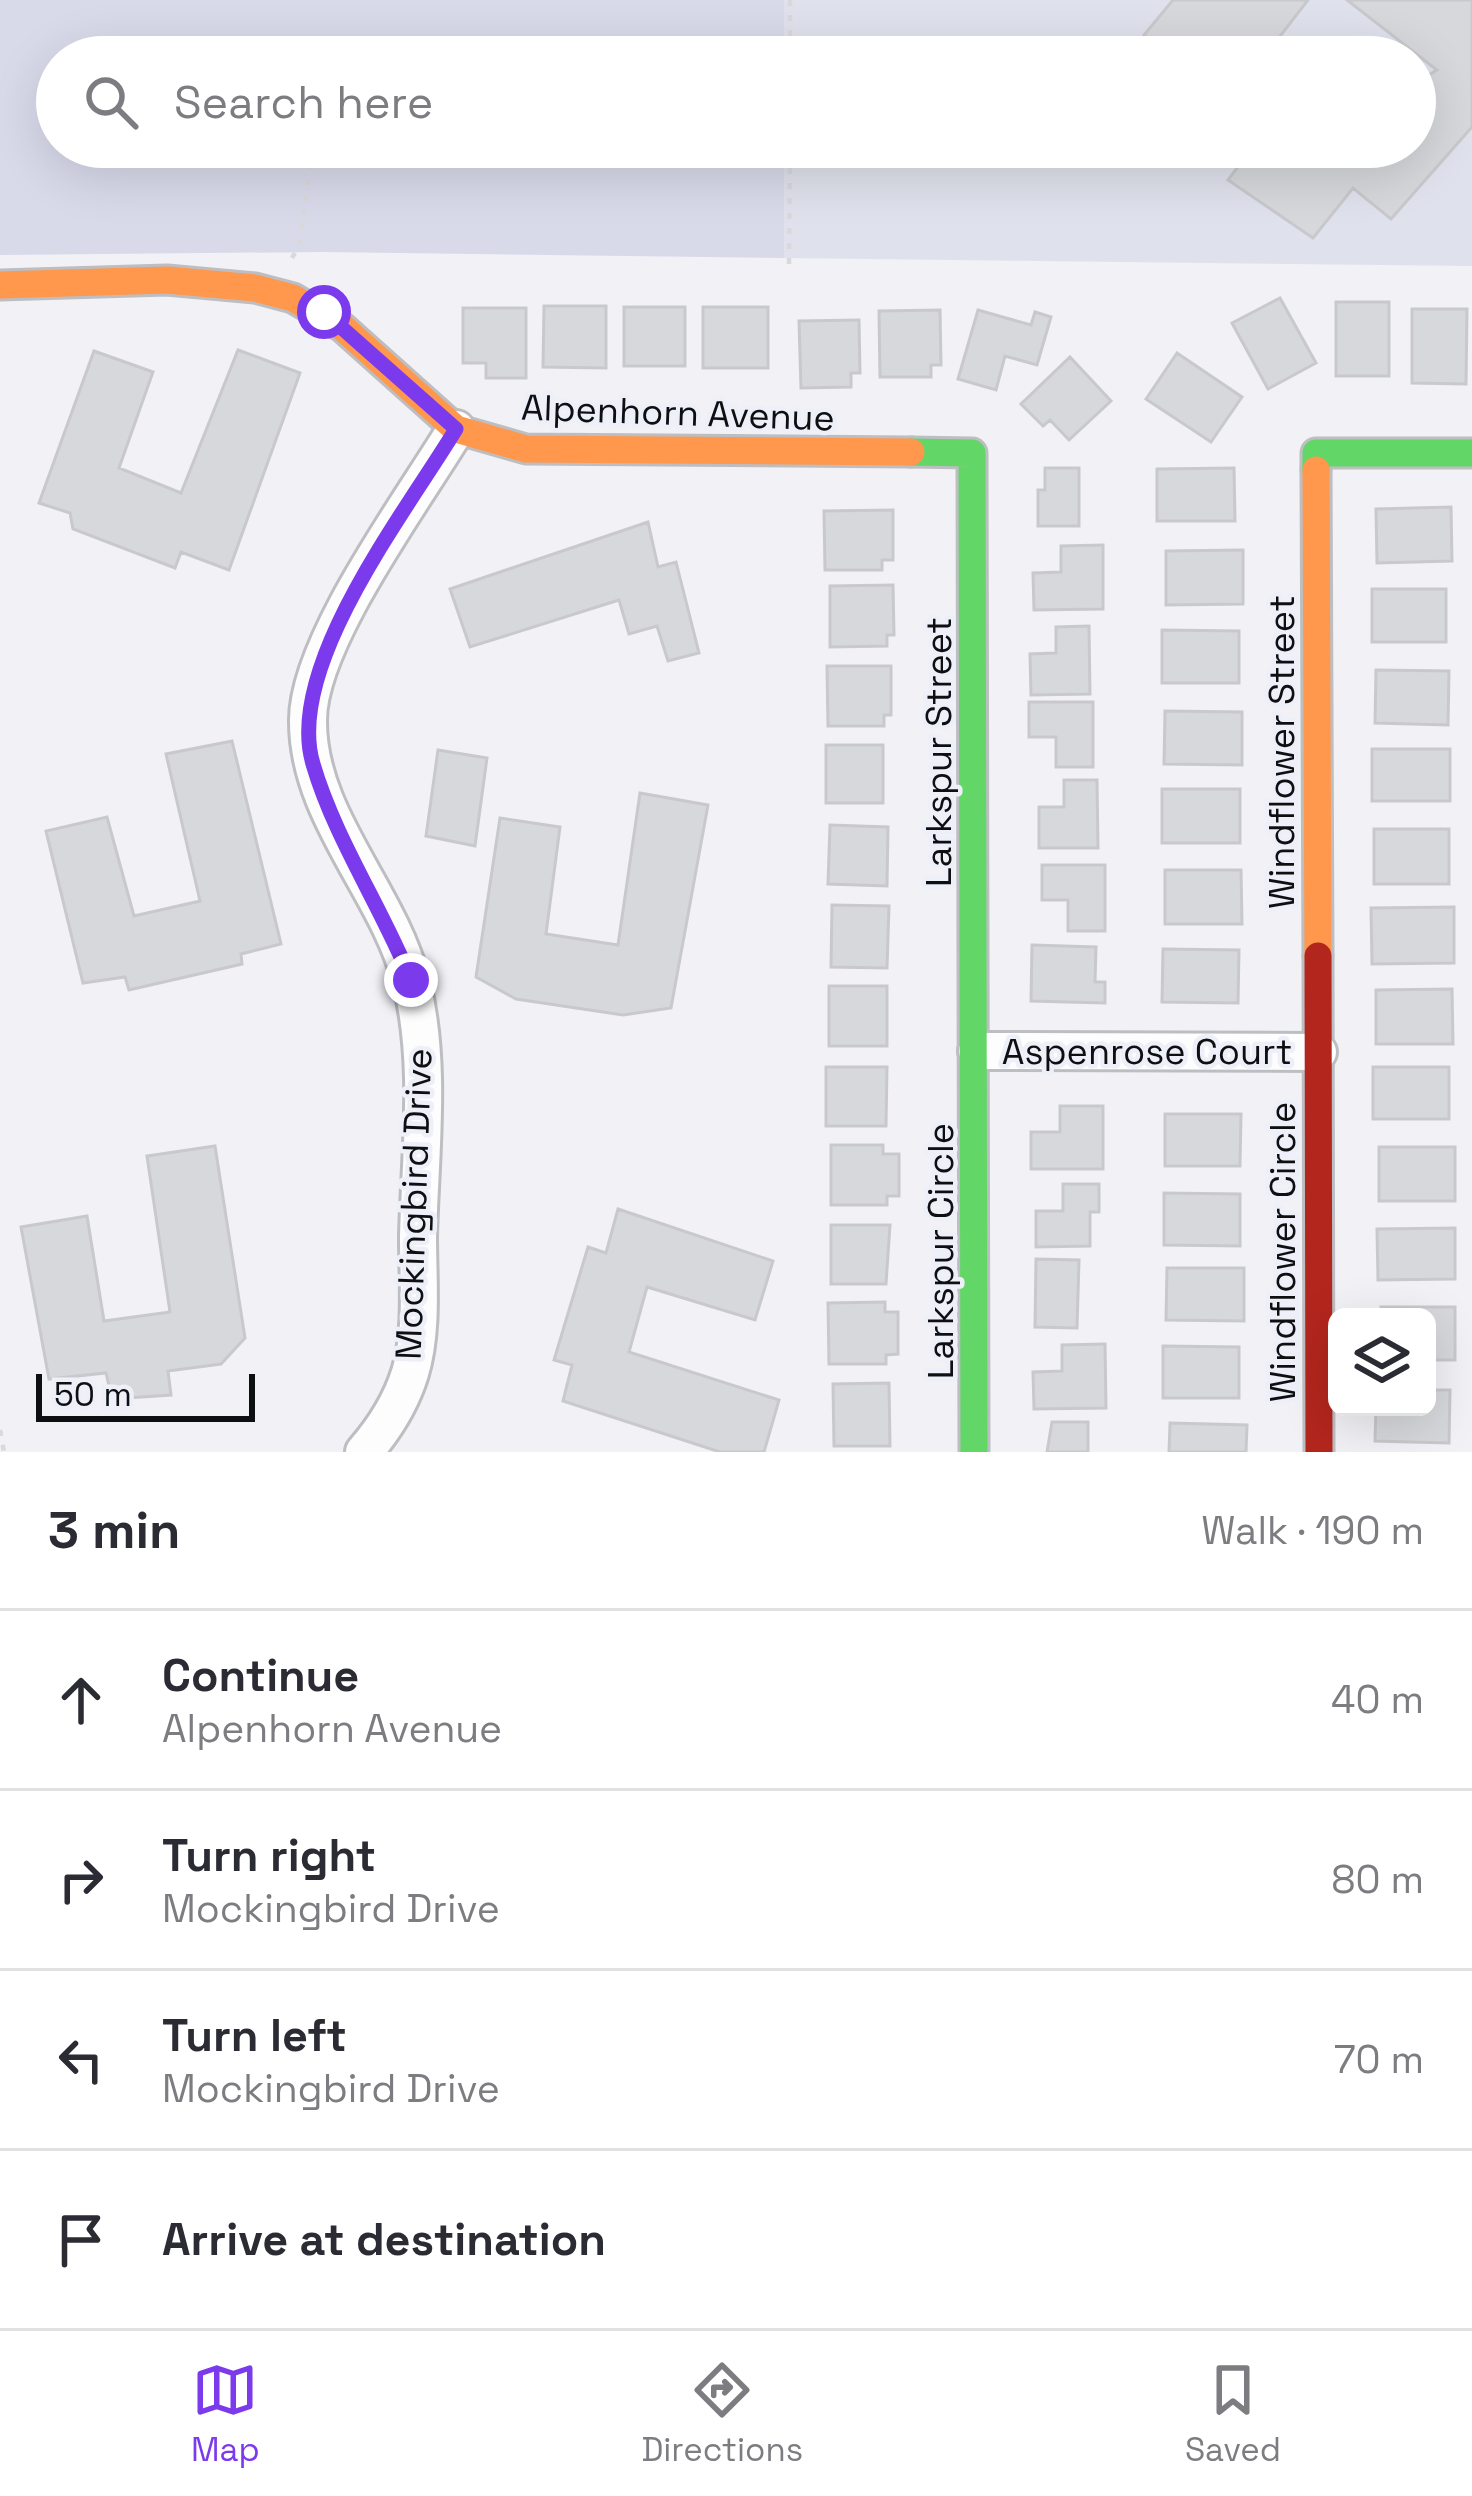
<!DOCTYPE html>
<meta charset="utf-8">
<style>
:root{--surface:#fff;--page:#f7f7f7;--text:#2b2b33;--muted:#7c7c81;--line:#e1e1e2;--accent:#7c3aed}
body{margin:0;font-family:"Space Grotesk",sans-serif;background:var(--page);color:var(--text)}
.controls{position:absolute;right:36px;bottom:36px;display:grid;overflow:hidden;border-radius:18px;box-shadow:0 12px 48px #0002}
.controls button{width:108px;height:108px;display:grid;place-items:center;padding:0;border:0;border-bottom:3px solid var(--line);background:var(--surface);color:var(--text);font:60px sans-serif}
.scale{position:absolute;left:36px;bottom:30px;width:219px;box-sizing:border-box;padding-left:12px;border:6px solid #0e0f11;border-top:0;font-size:33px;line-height:42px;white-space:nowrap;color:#0e0f11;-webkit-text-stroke:9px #eef0f9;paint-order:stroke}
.stop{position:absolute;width:36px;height:36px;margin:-27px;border:9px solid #7c3aed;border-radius:50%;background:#fff}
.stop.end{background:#7c3aed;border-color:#fff;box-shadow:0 3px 12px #0008}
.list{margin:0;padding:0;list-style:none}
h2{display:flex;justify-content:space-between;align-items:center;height:156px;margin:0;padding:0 48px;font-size:51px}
h2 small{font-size:39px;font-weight:400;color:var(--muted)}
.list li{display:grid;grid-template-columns:78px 1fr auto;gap:36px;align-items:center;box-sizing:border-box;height:180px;padding:0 48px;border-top:3px solid var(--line)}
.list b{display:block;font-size:45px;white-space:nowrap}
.list p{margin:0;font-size:39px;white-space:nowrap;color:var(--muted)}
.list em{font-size:39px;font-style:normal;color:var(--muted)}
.icon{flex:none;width:66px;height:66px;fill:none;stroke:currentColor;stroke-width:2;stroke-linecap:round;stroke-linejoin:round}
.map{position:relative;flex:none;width:1472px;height:1452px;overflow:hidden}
.search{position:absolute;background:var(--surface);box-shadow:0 12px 48px #0002;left:36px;right:36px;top:36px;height:132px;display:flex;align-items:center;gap:30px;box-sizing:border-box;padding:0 42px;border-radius:66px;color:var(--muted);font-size:45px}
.sheet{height:876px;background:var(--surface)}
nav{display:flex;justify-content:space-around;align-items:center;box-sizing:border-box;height:168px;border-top:3px solid var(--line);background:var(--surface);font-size:33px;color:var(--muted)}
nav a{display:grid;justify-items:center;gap:6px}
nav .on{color:var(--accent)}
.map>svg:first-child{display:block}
.built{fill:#dfe1ec}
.green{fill:#d8daea}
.building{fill:#d7d8db;stroke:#c9c9cd;stroke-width:3}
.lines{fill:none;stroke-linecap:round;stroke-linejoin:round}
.street-casing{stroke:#bdbec2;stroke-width:42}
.fast-casing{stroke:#bdbec2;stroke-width:33}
.slow-casing{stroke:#bdbec2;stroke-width:33}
.jam-casing{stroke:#bdbec2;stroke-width:33}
.path{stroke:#d9d9db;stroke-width:4.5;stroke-dasharray:6 9;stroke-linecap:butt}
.street{stroke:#fdfdfe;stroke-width:36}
.fast{stroke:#63d668;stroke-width:27}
.slow{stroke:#ff974d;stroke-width:27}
.jam{stroke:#b3261e;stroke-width:27}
.route{stroke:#7c3aed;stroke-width:15}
.labels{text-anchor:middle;stroke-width:9;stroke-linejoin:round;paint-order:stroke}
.street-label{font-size:36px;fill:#0e0f11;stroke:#eef0f9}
</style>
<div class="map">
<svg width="1472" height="1452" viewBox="0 0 1472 1452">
<rect width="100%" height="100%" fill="#f1f1f6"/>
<path class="built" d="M784 0H1472V266L784 258V147H1415V57H784Z"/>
<path class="green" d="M0 0H784V57H57V147H784V258L322 252 0 255Z"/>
<path class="building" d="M1173 0H1308L1264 57H1171L1144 35Z
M1347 0H1472V127L1391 219 1353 188 1313 238 1228 180 1253 147H1415V83L1437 70Z
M1280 298 1316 363 1268 389 1232 323Z
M1336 302H1389V376H1336Z
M544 306H606V368L543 367Z
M624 307H685V366H624Z
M703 307H768V368H703Z
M463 308H526V378H486V363H463Z
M1412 309H1467L1466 384 1412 383Z
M940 310 941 365H931V377H880L879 311Z
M978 310 1031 325 1035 312 1051 317 1037 365 1005 356 996 390 958 379Z
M859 320 860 373H851V387L801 388 799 321Z
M238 350 300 373 229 570 181 552 175 568 73 529 70 513 39 503 94 351 153 372 119 468 181 493Z
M1177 353 1242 397 1211 442 1146 399Z
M1070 357 1111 401 1069 440 1050 420 1043 426 1021 404Z
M1045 468H1079V526H1038V490H1045Z
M1234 468 1235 521H1157V469Z
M1451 507 1452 561 1377 563 1376 509Z
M893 510V560H882V570H825L824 511Z
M648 522 658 567 676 562 699 653 668 661 657 626 629 634 619 600 470 647 450 589Z
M1103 545V609L1034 610 1033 573 1061 572V546Z
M1243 550V604L1166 605V551Z
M893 585 894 635H887V646L830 647V586Z
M1372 589H1446V642H1372Z
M1089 626 1090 694 1031 695 1030 654 1056 653V627Z
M1162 630 1239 631V683H1162Z
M827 666H891V715H884V726H828Z
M1376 670 1449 671 1448 725 1375 723Z
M1029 702H1093V767H1056V737H1029Z
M1165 711 1242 712V765L1164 764Z
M232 741 281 944 241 954 242 964 129 990 125 977 83 983 46 831 107 817 134 916 200 901 166 754Z
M826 745H883V803H826Z
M1372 749H1450V801H1372Z
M438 750 487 758 475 846 426 836Z
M1064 780H1097L1098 848H1039V807H1064Z
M1162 789H1240V843H1162Z
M640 793 708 805 671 1008 623 1015 516 999 476 977 500 818 560 827 546 934 618 945Z
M830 825 888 827 887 886 828 884Z
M1374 829H1449V884H1374Z
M1042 865H1105V931H1068V900H1042Z
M1165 870H1241L1242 924H1165Z
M832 905 889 906 887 968 831 967Z
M1454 907V963L1372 964 1371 908Z
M1032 945 1096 947 1095 982H1105V1003L1031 1001Z
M1163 949 1239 950 1238 1003 1162 1002Z
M829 986H887V1046H829Z
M1452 989 1453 1044H1376V990Z
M826 1067H887L886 1126H826Z
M1373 1067H1449V1119H1373Z
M1060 1106H1103V1169H1031V1132H1060Z
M1165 1114H1241L1240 1166H1165Z
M831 1145H883V1154H899V1196H887V1205H831Z
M215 1146 245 1338 221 1364 168 1371 171 1395 112 1399 106 1373 49 1379 21 1227 87 1216 104 1321 170 1312 147 1156Z
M1379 1147H1455V1201H1379Z
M1063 1184H1099V1212H1090V1246L1036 1247V1211H1063Z
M1164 1193 1240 1194V1246L1164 1245Z
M618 1209 773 1261 755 1320 647 1287 629 1352 779 1400 764 1452H720L563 1401 572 1365 554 1360 588 1247 606 1253Z
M831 1225H890L886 1284H831Z
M1455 1228V1279L1378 1280 1377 1229Z
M1036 1259 1079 1260 1077 1328 1035 1327Z
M1167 1268H1244V1321L1166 1320Z
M885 1302V1312H898V1354L886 1355V1364H829L828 1303Z
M1381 1307H1455V1360H1427V1317H1381Z
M1105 1344 1106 1408 1034 1409 1033 1372 1062 1371V1345Z
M1163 1346 1239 1347V1398H1163Z
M889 1383 890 1446H834L833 1384Z
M1427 1390H1450L1449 1443 1375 1441 1376 1407H1427Z
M1052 1422H1088V1452H1047Z
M1170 1423 1247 1425 1246 1452H1169Z"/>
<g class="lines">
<g class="street-casing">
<path id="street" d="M977 1051 1318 1052
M364 1452C384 1429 401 1402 410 1373 423 1331 418 1280 418 1237 420 1154 432 1063 411 981 388 891 307 816 308 720 308 641 414 499 456 429"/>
</g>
<g class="fast-casing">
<path id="fast" d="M911 452 972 453 974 1452
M1316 470V453H1472"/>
</g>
<g class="slow-casing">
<path id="slow" d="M0 285 167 280 255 288 293 298 342 327 456 429 526 449 911 452
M1316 470 1318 956"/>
</g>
<g class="jam-casing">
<path id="jam" d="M1318 956 1319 1452"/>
</g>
<path class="path" d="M790 0V57
M282 48 287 57
M292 258 300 244 312 147
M789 264 790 147
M0 1430 4 1452"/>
<use href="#street" class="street"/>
<use href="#fast" class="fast"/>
<use href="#slow" class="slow"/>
<use href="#jam" class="jam"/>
</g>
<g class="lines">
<path class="route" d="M324 312 456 429C406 512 284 667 313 764 335 839 382 908 411 980"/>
</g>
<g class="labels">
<g class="street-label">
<text transform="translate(678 412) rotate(2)" y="13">Alpenhorn Avenue</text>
<text transform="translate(938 752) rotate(-90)" y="13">Larkspur Street</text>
<text transform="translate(1281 752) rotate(-90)" y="13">Windflower Street</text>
<text x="1147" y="1064">Aspenrose Court</text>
<text transform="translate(413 1204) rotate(-88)" y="13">Mockingbird Drive</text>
<text transform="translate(940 1251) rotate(-90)" y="13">Larkspur Circle</text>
<text transform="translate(1282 1252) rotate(-90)" y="13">Windflower Circle</text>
</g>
</g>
</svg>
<div class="controls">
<button><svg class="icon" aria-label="layers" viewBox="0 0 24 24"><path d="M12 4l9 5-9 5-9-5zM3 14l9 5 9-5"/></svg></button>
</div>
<div class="scale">50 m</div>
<div class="stop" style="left:324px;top:312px"></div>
<div class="stop end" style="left:411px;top:980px"></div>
<div class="search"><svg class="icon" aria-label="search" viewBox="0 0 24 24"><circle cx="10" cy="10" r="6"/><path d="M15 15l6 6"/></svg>Search here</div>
</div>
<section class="sheet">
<h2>3 min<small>Walk · 190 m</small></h2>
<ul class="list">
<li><svg class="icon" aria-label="ahead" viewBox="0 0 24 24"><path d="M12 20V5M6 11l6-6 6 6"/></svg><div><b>Continue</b><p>Alpenhorn Avenue</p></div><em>40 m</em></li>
<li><svg class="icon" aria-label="right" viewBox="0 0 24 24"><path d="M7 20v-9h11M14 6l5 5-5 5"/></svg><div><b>Turn right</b><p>Mockingbird Drive</p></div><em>80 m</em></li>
<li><svg class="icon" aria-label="left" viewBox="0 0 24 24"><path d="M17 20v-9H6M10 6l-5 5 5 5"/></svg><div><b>Turn left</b><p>Mockingbird Drive</p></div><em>70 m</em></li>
<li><svg class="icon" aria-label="arrive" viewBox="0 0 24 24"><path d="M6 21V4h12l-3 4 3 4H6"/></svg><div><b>Arrive at destination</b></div></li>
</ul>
</section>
<nav>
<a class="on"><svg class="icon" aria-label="map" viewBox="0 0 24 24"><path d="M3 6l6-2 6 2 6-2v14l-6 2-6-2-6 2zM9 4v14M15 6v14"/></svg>Map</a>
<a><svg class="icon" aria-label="directions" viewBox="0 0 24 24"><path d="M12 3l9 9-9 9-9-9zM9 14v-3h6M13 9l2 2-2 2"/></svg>Directions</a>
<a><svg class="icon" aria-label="saved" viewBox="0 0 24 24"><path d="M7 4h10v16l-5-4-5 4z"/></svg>Saved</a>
</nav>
